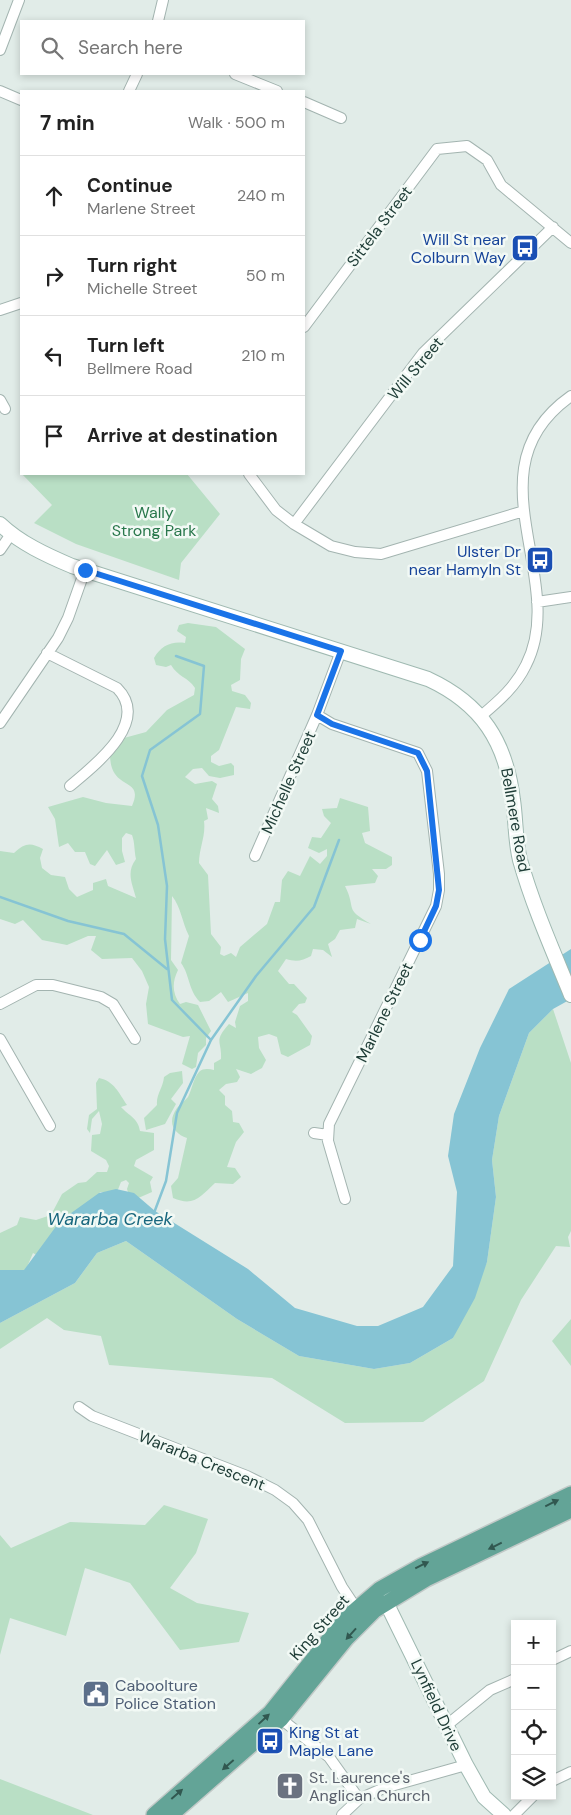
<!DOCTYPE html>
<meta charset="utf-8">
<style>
:root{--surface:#fff;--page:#f2f2f2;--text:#222;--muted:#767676;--line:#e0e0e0}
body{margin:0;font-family:"DM Sans",sans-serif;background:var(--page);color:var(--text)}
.controls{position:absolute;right:15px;bottom:15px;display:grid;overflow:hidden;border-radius:0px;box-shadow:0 2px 8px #0003}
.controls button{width:45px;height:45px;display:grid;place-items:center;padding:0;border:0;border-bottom:1px solid var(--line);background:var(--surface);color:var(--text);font:25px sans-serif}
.stop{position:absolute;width:15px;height:15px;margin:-11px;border:4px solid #1a73e8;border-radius:50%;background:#fff}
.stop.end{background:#1a73e8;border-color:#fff;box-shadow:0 1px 5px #0008}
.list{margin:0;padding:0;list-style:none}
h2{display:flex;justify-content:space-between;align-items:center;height:65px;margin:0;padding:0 20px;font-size:21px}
h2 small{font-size:16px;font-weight:400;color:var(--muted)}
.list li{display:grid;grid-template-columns:32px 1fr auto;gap:15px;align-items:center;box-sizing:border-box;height:80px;padding:0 20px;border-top:1px solid var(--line)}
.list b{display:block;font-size:19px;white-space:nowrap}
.list p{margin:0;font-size:16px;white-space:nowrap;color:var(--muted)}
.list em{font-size:16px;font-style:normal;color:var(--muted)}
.icon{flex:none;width:28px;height:28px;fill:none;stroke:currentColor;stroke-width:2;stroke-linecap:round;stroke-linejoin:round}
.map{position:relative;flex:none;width:571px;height:1815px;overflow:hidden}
.search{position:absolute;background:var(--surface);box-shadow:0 2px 8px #0003;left:20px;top:20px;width:285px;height:55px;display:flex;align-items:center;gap:12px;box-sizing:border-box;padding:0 18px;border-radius:0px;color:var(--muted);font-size:19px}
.panel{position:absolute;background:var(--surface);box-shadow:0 2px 8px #0003;left:20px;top:90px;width:285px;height:385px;border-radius:0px}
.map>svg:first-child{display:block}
.green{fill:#b9dfc5}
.water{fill:#86c4d4}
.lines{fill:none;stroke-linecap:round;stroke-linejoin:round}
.stream{stroke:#86c4d4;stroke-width:2.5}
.street-casing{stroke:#a3b4b0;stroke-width:12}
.secondary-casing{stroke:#9fb9b1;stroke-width:16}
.primary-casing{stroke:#c1c9c7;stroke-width:18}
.street{stroke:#fff;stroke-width:10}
.secondary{stroke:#fff;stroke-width:14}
.primary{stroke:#63a497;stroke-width:15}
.oneway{fill:#315850}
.route{stroke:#1a73e8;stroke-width:6}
.labels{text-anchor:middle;stroke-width:5;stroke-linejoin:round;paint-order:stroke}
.street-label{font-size:16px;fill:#203e38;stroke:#f2f9f5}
.transit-label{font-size:16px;fill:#164399;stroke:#f2f9f5;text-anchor:end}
.park-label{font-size:16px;fill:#28774b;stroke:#f2f9f5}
.service-label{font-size:16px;fill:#4e5e75;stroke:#f2f9f5;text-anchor:start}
.worship-label{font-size:16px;fill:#5b616d;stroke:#f2f9f5;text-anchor:start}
.water-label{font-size:18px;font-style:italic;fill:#17667d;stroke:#f2f9f5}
</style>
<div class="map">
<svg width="571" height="1815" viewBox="0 0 571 1815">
<rect width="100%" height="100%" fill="#e1ece8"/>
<path class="green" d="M22 474H187L220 514 181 563 179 580 76 544 34 523 52 505Z
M188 623 216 627 245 649 241 659 240 680 231 685 232 691 245 695 251 703 250 709 236 707 219 750 211 756V762L219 766 231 763 234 766V775L220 778 209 776 202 768 193 769 185 777 195 784 212 781 217 784 212 799 218 806 219 813 206 808 208 819 204 821C206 836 199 848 199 863L208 875 211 934 221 947 220 954 224 956 231 953 236 957 240 947 267 924 275 902H280L282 880 288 871 300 876 310 856 320 864 327 856V849L319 853 308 848 312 837 321 838 331 823 324 816 322 809 337 808 340 798 368 807 370 831 362 833 365 843 392 857V865L386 869H372L378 876 375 883 345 886C357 910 343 908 371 924L357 919 355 928 340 930 335 939 328 944 332 957 323 950 313 949 311 956C302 961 296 962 286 959L278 971 289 984H294L307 998 305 1003 299 1004 292 1012 297 1015 312 1036 310 1045 288 1057 281 1054 277 1037 269 1034 258 1037 259 1048 266 1060 262 1068 251 1074 236 1069 240 1077 237 1082 226 1084 219 1090 225 1096V1105L232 1111 233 1122 239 1123 244 1132 236 1142 227 1167 235 1168 241 1177 233 1184 215 1183C200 1197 194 1207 173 1198L171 1186 178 1178 187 1138C173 1133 167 1122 177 1108 180 1104 185 1101 188 1097 192 1089 193 1079 199 1072 203 1068 209 1069 214 1070V1063L221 1059C222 1040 213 1042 229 1024L236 1028 235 1022 240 1006 248 1001V993L228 1002 221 992 209 1001 200 1002C188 990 190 975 181 963L189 936C182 922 181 907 172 896L171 960 178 970C172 982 172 993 180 1004L186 1002 198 1005 211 1031 206 1038V1045L198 1053 196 1067 192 1069 182 1064 190 1036 183 1037 148 1024 146 1004 149 987 142 971 132 958 102 959 91 950 96 936H88L67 945 42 940 23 920 15 924 0 919V851L14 853C25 843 30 842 43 849L40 858 42 868 51 875 65 877 69 889 77 897 93 890V883L106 879 108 886 136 898C132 883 126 872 136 859 134 850 135 843 132 835L126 833 122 838V851L125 862 116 865 107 850 95 866 90 864 85 852H75L68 843 59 847 55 819 48 807 83 797 106 803 132 806C142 783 124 787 115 774 111 768 110 761 110 754L124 738 146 732 167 710 194 695 195 688C188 677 178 677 171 665L166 667 156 665 154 658C161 646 171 641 185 643L186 637 177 631 179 625Z
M553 1009 571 1063V1231L568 1237 570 1247 556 1246 521 1300 484 1381 423 1422 345 1423 272 1378 109 1365 101 1336 64 1330 47 1318 0 1349V1323L75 1283 97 1253 126 1241 237 1319 299 1356 374 1369 410 1363 453 1338 487 1262 496 1197 492 1160 499 1116 529 1033Z
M182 1071 183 1083 171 1099 176 1104 165 1124 146 1130 144 1118 157 1105C156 1094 163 1088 164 1077L170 1073Z
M99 1078C114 1081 119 1093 127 1105L121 1107C129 1116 138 1118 140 1131L154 1133V1150L136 1160 134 1166 153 1177 150 1182 152 1192 136 1199 129 1195 127 1189 129 1183 126 1180 121 1182 117 1192H100L96 1201 40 1257 33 1253 24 1274 0 1278V1233L17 1225 20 1217 36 1220 51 1215 62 1194 78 1183 86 1182 97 1172H107L109 1166 106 1160 91 1151 92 1135 100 1134 102 1124 99 1111 92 1119 90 1133 87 1129 89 1115 97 1109 96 1083Z
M571 1319V1366L552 1341Z
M164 1505 208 1519 196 1553 170 1588 197 1603 249 1613 239 1642 180 1650 130 1583 85 1568 66 1636 10 1618 0 1655V1535L11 1548 70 1522 145 1525Z
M0 1779 93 1815H0Z"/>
<path class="water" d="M571 949V999L553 1009 529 1033 499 1116 492 1160 496 1197 487 1262 475 1298 453 1338 410 1363 374 1369 299 1356 237 1319 126 1241 97 1253 75 1283 0 1323V1270H24L60 1221 99 1193 116 1189 134 1193 155 1211 248 1269 295 1308 357 1326H378L423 1307 453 1266 457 1192 448 1156 454 1114 480 1048 509 989Z"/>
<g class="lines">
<path class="stream" d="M176 656 204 666 200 714 150 750 142 776 158 825 167 886 165 939 172 1000 211 1040
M0 897 68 921 124 934 167 969
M154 1213 166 1181 177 1113 211 1040 256 976 314 907 339 840"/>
<g class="street-casing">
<path id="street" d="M158 21 163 0
M0 50 19 0
M235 74 277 91
M0 91 21 100
M129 91 137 74
M304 102 341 118
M0 310 21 303
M304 327 437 149 467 146 487 160 501 185 571 243
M0 400 5 409
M249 474 276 510 294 524 331 546 355 552 381 554 524 511
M294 524 423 353 553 227
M0 550 11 534
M537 602 571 597
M47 653 117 688C151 722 95 765 70 786
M317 715 332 724 418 753 427 771 439 874V890L436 906 329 1124 328 1141 345 1199
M481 716C499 701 516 686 526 665 570 579 467 469 571 396
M0 723 58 638 68 618 85 570
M255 856 317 715 341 651
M0 1004 36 985H53L101 997 113 1004 135 1039
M0 1039 50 1126
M314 1133 328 1135
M79 1407 92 1416 247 1476 275 1490 293 1503 308 1520 342 1587 356 1608
M552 1660 571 1651
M281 1719 329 1757 359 1799
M447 1725 490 1690 515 1679
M552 1781 571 1772
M342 1815 359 1799 384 1788 466 1765
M514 1815 533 1796"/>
</g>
<g class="secondary-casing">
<path id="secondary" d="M0 524C20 543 46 555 72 566L428 679C482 704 506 742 513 800 516 820 515 840 520 860 533 906 553 951 571 995
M382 1594 466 1765 484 1797 504 1815"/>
</g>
<g class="primary-casing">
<path id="primary" d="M154 1815 270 1713 346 1618 380 1589 421 1566 571 1494
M171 1815 281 1719 346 1639 375 1610 426 1579 571 1510"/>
</g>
<use href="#street" class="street"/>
<use href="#secondary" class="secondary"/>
<use href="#primary" class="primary"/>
</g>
<defs><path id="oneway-solid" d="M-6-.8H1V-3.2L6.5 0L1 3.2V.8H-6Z" transform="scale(1.25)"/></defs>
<g class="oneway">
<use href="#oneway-solid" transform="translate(552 1503) rotate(-26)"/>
<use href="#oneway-solid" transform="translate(495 1546) rotate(154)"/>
<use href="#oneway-solid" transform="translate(422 1565) rotate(-26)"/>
<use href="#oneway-solid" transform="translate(351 1634) rotate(132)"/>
<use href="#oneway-solid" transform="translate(264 1719) rotate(-43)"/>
<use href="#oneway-solid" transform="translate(228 1765) rotate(139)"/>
<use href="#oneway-solid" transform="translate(177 1794) rotate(-41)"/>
</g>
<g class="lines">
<path class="route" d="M85 570 341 651 317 715 332 724 418 753 427 771 439 890 436 906 420 940"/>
</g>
<defs>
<g id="bus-square" transform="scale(1.4375)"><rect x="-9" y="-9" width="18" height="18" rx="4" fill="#1a4fb4" stroke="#f2f9f5"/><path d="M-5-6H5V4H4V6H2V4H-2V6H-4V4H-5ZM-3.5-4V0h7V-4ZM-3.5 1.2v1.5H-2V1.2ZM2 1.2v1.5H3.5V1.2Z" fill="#fff"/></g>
<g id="civic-square" transform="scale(1.4375)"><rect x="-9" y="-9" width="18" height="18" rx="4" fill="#5c6f8a" stroke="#f2f9f5"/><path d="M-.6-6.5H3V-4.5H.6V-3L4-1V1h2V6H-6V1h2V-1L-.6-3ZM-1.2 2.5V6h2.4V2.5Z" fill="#fff"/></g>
<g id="church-square" transform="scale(1.4375)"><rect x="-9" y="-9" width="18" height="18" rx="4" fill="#6b7280" stroke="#f2f9f5"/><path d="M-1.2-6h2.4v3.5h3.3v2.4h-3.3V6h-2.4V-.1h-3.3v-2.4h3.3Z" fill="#fff"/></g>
</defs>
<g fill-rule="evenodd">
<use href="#bus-square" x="525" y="248"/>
<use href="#bus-square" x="540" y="560"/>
<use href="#civic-square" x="96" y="1694"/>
<use href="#bus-square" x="270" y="1741"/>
<use href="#church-square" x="290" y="1786"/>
</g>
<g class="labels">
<g class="street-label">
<text transform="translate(379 226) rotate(-53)" y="6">Sittela Street</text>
<text transform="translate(415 368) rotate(-50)" y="6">Will Street</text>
<text transform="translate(288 782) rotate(-66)" y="6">Michelle Street</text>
<text transform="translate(516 820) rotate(80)" y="6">Bellmere Road</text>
<text transform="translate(384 1012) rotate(-64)" y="6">Marlene Street</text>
<text transform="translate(202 1460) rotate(22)" y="6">Wararba Crescent</text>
<text transform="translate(319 1627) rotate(-49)" y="6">King Street</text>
<text transform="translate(437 1705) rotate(65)" y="6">Lynfield Drive</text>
</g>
<g class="transit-label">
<text x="506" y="245">Will St near<tspan x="506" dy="18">Colburn Way</tspan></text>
<text x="521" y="557">Ulster Dr<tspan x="521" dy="18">near Hamyln St</tspan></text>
<text x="289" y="1738" text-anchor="start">King St at<tspan x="289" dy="18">Maple Lane</tspan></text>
</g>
<g class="park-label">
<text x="154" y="518">Wally<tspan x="154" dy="18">Strong Park</tspan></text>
</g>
<g class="service-label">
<text x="115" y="1691">Caboolture<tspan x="115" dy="18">Police Station</tspan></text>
</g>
<g class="worship-label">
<text x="309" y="1783">St. Laurence's<tspan x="309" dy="18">Anglican Church</tspan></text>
</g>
<g class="water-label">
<text x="110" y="1225">Wararba Creek</text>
</g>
</g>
</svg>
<div class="controls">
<button>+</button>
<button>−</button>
<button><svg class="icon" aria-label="locate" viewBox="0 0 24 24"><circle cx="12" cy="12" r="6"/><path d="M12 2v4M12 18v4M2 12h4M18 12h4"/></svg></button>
<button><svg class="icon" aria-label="layers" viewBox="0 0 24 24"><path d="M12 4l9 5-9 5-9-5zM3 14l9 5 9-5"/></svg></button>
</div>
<div class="stop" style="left:420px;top:940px"></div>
<div class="stop end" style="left:85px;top:570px"></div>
<div class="search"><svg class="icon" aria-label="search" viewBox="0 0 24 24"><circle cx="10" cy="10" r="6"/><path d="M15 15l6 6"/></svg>Search here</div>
<section class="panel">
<h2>7 min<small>Walk · 500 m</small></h2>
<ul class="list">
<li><svg class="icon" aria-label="ahead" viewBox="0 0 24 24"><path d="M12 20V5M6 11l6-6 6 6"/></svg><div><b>Continue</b><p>Marlene Street</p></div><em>240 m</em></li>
<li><svg class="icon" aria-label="right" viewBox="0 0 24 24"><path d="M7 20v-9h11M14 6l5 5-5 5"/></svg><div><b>Turn right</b><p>Michelle Street</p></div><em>50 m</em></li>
<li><svg class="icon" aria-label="left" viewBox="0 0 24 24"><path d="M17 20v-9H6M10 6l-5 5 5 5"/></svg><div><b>Turn left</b><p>Bellmere Road</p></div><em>210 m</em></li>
<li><svg class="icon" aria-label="arrive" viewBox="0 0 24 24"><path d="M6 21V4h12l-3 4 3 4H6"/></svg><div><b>Arrive at destination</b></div></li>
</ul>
</section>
</div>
